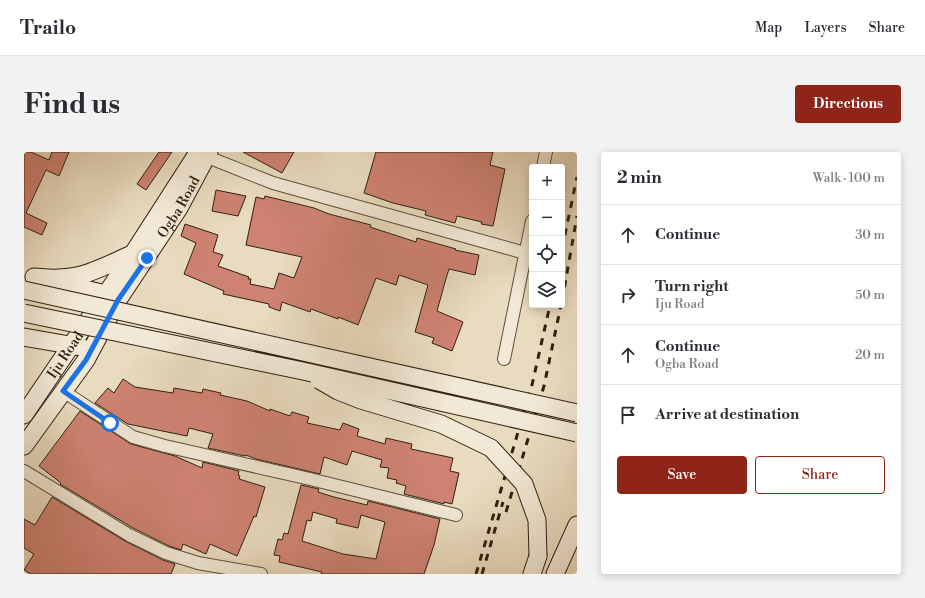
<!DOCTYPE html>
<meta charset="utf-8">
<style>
:root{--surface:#fff;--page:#f2f2f3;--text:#2b2b33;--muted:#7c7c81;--line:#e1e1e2;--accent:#8f2418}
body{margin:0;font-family:"Libre Bodoni",serif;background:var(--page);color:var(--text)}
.controls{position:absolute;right:12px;top:12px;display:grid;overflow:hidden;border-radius:4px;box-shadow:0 2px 10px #0003}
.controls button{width:36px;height:36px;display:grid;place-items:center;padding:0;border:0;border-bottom:1px solid var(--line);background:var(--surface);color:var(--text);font:20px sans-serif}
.stop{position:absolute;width:12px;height:12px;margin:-9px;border:3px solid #1a73e8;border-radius:50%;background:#fff}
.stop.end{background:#1a73e8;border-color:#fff;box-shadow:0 1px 4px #0008}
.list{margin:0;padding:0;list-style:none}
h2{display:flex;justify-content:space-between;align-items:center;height:52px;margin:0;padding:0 16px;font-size:17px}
h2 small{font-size:13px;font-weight:400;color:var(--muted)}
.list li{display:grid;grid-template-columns:26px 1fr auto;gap:12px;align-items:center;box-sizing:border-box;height:60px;padding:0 16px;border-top:1px solid var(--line)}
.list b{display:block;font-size:15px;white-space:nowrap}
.list p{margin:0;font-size:13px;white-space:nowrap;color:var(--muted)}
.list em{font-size:13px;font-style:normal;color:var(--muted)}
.actions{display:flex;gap:8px;padding:12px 16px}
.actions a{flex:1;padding:9px 0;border:1px solid var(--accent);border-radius:4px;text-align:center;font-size:14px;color:var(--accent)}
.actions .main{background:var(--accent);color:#fff}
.icon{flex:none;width:22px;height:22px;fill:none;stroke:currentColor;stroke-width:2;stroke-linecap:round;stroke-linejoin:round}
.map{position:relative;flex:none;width:553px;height:422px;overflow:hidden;border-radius:4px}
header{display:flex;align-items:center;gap:24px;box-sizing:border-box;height:56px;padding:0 20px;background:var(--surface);border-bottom:1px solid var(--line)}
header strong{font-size:19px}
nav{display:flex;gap:22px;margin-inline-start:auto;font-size:14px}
.intro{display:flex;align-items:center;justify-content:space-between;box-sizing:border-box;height:96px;padding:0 24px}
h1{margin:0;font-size:28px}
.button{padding:10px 18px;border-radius:4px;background:var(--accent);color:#fff;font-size:14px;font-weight:700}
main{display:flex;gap:24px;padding:0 24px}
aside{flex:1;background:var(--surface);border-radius:4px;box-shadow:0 2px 10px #0003}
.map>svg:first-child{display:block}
.building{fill:#ce8272;stroke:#2f2110;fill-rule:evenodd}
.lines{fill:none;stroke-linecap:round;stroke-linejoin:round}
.street-casing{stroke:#5e503c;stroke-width:14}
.secondary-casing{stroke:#2f2110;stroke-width:19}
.street{stroke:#f1e8d5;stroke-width:12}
.secondary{stroke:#f1e8d5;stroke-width:17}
.rail{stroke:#2f2110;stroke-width:3;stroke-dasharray:7 7;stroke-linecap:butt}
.secondary-bridge-casing{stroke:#2f2110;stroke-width:19;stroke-linecap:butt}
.secondary-bridge{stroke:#f1e8d5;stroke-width:17}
.route{stroke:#1a73e8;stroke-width:5}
.labels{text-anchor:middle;stroke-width:3;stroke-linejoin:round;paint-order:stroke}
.street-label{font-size:14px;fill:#2f2110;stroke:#f1e8d5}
</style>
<header>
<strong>Trailo</strong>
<nav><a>Map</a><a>Layers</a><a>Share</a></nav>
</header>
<div class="intro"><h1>Find us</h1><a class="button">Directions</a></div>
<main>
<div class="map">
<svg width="553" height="422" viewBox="0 0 553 422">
<rect width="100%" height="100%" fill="#e9dbbf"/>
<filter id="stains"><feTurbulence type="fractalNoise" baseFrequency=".005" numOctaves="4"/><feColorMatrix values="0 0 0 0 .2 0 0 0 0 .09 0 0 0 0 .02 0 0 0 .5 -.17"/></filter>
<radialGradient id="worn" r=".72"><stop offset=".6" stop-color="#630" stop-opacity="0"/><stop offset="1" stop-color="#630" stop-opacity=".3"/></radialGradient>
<path class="building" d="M0 0H7L25 8 28 0H45L35 24 22 18 2 61 23 71 18 83 0 75Z
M135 0H148L122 38 113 32Z
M219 0H270L258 21Z
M352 0H469L466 13 481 17 469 74 457 72 458 70 433 64 431 71 401 63 402 59 369 51 340 41Z
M192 38 222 44 214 64 188 59Z
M241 44 290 56 305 62 347 73 346 75 392 90 393 86 432 97 431 98 455 103 451 123 425 117 421 130 413 159 439 170 428 199 408 191 410 186 391 180 404 133 375 123 372 133 352 126 334 173 314 165V167L287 157 286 160 258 150 256 159 245 155V152L199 142 200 139 160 122 172 91 157 84 161 72 194 83 189 100 199 103 194 114 225 125 224 127H227L226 132 250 137 255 121 270 126 278 105 222 93 232 45 240 47Z
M99 227 111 235 149 241 150 236 178 241 179 237 197 241 196 243 223 249 246 259V257L266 264 268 260 285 265 283 271 316 278 319 271 335 277 333 284 361 292 362 286 388 292 387 297 429 306 426 319 435 321 428 352 420 350V352L380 342 382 334 372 331 373 328 363 326 365 316 356 315 358 308 328 299 323 313 300 305 296 322 232 307 222 303 221 304 184 296 189 282 165 276 163 284 104 272 71 251 84 236 90 241Z
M56 259 107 292 151 304 178 316 179 310 215 319 214 323 216 324 215 327 241 335 232 365 230 364 213 404 186 392 182 402 159 392 157 398 145 394 109 376 36 332 37 331 15 314Z
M277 333 295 337 294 340 310 345 343 353 344 349 416 367 410 393 400 422H297L298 420 255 410 256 404 250 403 254 387 258 388 260 381 264 382ZM289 360 313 367 312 371 334 376 337 363 361 370 352 407 319 402 278 389 283 368 287 369Z
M28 345 101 389 139 408 151 412 147 422H7L0 418 10 402 0 396V367L11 373Z"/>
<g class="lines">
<g class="street-casing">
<path id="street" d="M176 2 249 31 501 101
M519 15 522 0
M480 207 508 69
M39 239 109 285 141 294 286 327 432 363
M0 319 105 383 142 401 174 411 237 422"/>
</g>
<g class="secondary-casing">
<g id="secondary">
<path d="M10 125C53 130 68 120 106 103"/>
<path d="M35 131 82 142 90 146"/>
<path d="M0 185 57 195"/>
<path id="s1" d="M0 263 101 114 171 5"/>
<path id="s2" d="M0 294 62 208 94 148 155 56 185 0"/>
<path d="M508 422 514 404"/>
<path d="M531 422 553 373"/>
</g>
</g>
<use href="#street" class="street"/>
<use href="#secondary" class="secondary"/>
<path class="rail" d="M538 97 553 25
M538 149 553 64
M482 360 520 234 537 153
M452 422 508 233 526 153
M458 422 479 350"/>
<g class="secondary-bridge-casing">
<path id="secondary-bridge" d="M0 138 553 261
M0 161 279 219 553 281
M295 228 314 239 337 248 417 272 467 296 500 332 513 368 514 404"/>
</g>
<use href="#secondary-bridge" class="secondary-bridge"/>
</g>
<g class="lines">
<path class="route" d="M86 271 39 239 62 208 94 148 123 106"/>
</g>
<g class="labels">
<g class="street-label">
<text dy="5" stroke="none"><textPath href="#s2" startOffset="285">Ogba Road</textPath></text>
<text dy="5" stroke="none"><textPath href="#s1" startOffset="73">Iju Road</textPath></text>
</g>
</g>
<rect width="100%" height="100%" filter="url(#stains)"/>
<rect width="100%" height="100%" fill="url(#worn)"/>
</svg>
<div class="controls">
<button>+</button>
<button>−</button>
<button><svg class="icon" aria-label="locate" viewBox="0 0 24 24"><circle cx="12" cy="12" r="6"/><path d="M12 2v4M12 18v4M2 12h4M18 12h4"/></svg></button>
<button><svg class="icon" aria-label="layers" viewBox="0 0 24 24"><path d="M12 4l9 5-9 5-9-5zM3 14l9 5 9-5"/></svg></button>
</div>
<div class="stop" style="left:86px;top:271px"></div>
<div class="stop end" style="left:123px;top:106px"></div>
</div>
<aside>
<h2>2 min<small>Walk · 100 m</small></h2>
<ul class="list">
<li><svg class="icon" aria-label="ahead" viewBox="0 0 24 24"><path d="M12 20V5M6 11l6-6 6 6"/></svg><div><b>Continue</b></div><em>30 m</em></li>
<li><svg class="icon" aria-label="right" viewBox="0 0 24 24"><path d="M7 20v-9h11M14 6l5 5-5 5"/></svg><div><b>Turn right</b><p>Iju Road</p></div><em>50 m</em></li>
<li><svg class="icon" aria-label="ahead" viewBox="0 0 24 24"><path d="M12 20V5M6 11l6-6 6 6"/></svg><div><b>Continue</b><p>Ogba Road</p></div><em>20 m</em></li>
<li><svg class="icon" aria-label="arrive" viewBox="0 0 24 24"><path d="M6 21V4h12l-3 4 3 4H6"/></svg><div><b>Arrive at destination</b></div></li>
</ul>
<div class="actions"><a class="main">Save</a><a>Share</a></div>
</aside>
</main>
